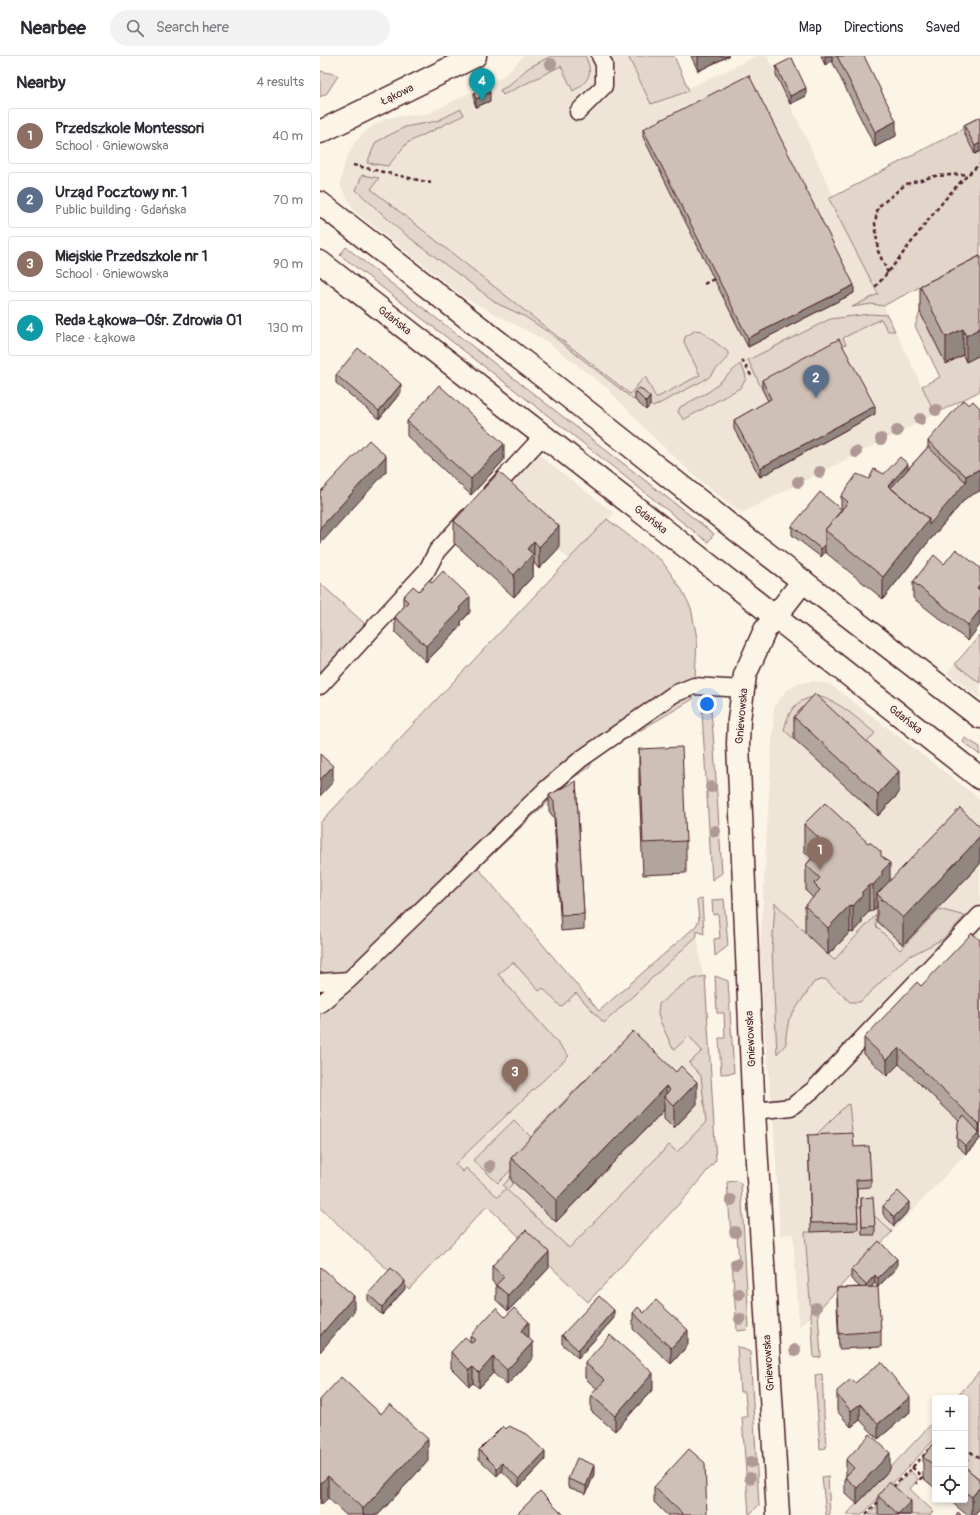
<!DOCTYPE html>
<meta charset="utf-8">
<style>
:root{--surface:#fff;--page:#f2f2f3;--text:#2b2b33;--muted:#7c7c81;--line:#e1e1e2;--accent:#d93025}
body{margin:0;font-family:Pangolin,sans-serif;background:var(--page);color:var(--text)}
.controls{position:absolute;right:12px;bottom:12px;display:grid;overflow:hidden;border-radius:4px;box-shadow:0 2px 6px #0003}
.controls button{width:36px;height:36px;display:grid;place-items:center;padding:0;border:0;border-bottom:1px solid var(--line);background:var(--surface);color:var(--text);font:20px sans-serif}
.you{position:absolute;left:387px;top:648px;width:14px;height:14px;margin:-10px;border:3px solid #fff;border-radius:50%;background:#1a73e8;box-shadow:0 0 0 6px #1a73e833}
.badge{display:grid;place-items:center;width:26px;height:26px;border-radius:50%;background:var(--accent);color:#fff;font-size:13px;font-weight:700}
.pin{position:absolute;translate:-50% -33px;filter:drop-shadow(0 1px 2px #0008)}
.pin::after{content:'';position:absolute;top:21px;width:14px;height:12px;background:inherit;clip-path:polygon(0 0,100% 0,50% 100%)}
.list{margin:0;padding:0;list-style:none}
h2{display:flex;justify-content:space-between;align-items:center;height:52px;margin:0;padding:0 16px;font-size:17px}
h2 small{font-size:13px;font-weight:400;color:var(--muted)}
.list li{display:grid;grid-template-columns:26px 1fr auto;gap:12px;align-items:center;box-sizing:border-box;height:56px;margin:0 8px 8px;padding:0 8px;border:1px solid var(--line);border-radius:4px}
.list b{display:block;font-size:15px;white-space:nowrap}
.list p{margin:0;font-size:13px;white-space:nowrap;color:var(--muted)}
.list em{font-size:13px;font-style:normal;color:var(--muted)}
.icon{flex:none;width:22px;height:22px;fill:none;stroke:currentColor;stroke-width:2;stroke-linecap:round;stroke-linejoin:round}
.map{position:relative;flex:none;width:660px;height:1459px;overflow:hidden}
header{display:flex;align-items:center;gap:24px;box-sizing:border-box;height:56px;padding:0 20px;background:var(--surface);border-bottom:1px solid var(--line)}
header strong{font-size:19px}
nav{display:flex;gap:22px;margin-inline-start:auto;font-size:14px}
.search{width:280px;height:36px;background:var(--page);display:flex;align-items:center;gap:10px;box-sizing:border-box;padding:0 14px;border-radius:22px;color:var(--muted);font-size:15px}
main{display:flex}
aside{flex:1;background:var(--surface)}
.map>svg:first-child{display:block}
.built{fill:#eee5d7}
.green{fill:#e2d5ca;stroke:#967a7a}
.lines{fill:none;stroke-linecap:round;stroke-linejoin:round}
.lane-casing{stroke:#4a1f2b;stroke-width:19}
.secondary-casing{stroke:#4a1f2b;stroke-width:25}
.primary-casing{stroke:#4a1f2b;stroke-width:25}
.path{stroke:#4a1f2b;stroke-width:2.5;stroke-dasharray:4 3;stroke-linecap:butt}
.lane{stroke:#fcf5e5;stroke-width:16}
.secondary{stroke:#fcf5e5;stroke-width:22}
.primary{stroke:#fcf5e5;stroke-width:22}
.tree{fill:#af9895}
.wall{fill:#b2a59d;stroke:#4a1f2b}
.shaded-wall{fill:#918680;stroke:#4a1f2b}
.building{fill:#cfc0b7;stroke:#4a1f2b}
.labels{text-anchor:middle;stroke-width:3;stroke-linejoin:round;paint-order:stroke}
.street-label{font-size:11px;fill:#4a1f2b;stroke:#fcf5e5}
</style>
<header>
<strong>Nearbee</strong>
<div class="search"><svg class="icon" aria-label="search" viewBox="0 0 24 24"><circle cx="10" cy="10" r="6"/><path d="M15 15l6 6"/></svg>Search here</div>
<nav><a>Map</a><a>Directions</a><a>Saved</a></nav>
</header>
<main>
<aside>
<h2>Nearby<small>4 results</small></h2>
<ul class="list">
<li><span class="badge" style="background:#8d6e63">1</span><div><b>Przedszkole Montessori</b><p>School · Gniewowska</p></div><em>40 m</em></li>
<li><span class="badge" style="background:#5c6f8a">2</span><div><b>Urząd Pocztowy nr. 1</b><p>Public building · Gdańska</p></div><em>70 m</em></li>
<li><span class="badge" style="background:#8d6e63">3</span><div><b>Miejskie Przedszkole nr 1</b><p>School · Gniewowska</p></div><em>90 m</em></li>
<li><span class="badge" style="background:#0f9aa8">4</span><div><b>Reda Łąkowa–Ośr. Zdrowia 01</b><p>Place · Łąkowa</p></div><em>130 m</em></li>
</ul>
</aside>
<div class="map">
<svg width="660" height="1459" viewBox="0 0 660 1459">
<rect width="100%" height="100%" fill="#fcf5e5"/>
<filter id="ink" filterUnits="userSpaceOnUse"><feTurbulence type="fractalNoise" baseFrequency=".025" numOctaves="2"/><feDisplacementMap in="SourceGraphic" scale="8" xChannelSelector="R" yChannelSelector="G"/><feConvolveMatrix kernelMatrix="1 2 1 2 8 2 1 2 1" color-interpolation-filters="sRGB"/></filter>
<g filter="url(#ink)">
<path class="built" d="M204 0H354L369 32 437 0H447L514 141 509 143 558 238 615 358 422 457 381 426 331 379 289 334 226 285 147 243 34 155 21 131V123L25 105 35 86 47 74 66 62 110 57 183 20Z
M205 388 294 457 249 503 167 429Z
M660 579V642L627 617Z
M492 625 510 628 660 743V1083L498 1254 479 1271 473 1178 460 1179 454 1074 444 968 440 895 454 652 459 643 467 634 477 628Z
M158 812 278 955 376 870 383 924 393 1102 263 1242 167 1150 89 1233 0 1152V970Z"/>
<path class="green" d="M231 0H265C274 17 269 26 253 35L241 10 183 39 180 34 188 30 208 12Z
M308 0H354L369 35 331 48Z
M0 15 14 18 18 20 7 37 0 41Z
M141 53 144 59 87 87 68 110 47 107 56 86 85 71 117 65Z
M658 65 654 98 660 95V200L563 250 552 248 532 251 558 238 509 143Z
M42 119 59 122 51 133 310 338 325 320 336 342 380 319 364 286 365 281 376 274 381 275 408 296V301L388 322 333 351 320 338 314 344 228 276 204 260 178 248 82 176 36 134Z
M26 191 67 224 394 478 388 486 376 477 240 369 20 199Z
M600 256 626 307 643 299 646 306 660 299V335L615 358 602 330 620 321 595 270Z
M549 258 567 259 575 275H568L561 263 523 282 526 288 442 333 428 304 510 263Z
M420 308 425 317 426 323 420 332 365 363H363L358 356 360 351 390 335Z
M287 463 342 505 362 534 371 552 377 582 375 623 361 626 355 631 373 637V643L274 702 269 712 254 721 158 812 279 955 376 870 379 864 377 844 382 843 384 878 377 875V880L284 967 256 937 241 951 223 932 219 935 193 906 178 918 249 1000 135 1108 143 1116 146 1112 178 1141 186 1132 183 1130 194 1116 192 1113 178 1127 153 1104 194 1064 214 1084 218 1080 215 1075 266 1023 278 1034 192 1124 194 1126 187 1134 249 1192 349 1089 357 1096 386 1066 381 1020 369 1007 382 995 369 980 355 993 352 991 341 967 338 958 339 948C356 935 363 924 385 920L396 1104 370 1136 268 1246 167 1150 89 1233 0 1152V767Z
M0 527 45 568 0 616Z
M660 579V627L635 608Z
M497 640C520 645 537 663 555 677L537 698 495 660 474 683 464 674C469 654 475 644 497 640Z
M391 655 393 677 402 817 392 824 382 656Z
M645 682 660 691V699L643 686Z
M404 843 408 890 395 900 394 883 400 882 398 858 393 859 392 844Z
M455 847 514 904 556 859V870L580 894 619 853 645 860 623 883 586 902 540 946H530L505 923 494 926 469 963 466 980V988L457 998 452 895Z
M395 920 408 925 414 1017 401 1018 399 982H405L404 957H397Z
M529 1048 533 1085 488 1087 526 1049Z
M417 1125 421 1128 429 1271 426 1274 417 1275 412 1206 419 1205 417 1179H411L407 1126Z
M537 1151H545L572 1176 498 1254 501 1301 494 1302 485 1176H491Z
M417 1290 430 1296 439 1449 429 1459 422 1361H427L425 1336H420Z
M660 1315V1446L645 1433V1407L649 1403 645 1399V1342H636Z
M502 1318 506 1392 500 1393 495 1319Z
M615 1364V1383L542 1459H526Z
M591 1415 598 1423 590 1433 613 1455 610 1459H549Z
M508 1420 510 1459H506L502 1421Z"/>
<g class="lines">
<g class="lane-casing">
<path id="lane" d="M258 56 284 30V8L280 0
M171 436 224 379
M0 630 107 514 117 495 148 461
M0 926 29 924
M0 948 29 924 226 733 261 703 354 638 374 630 423 633
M434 1055 471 1051 493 1034 660 859"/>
</g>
<g class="secondary-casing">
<path id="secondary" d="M0 76 155 0
M458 1459 433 1038 418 688 419 664 425 619 445 574 483 525"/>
</g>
<g class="primary-casing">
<path id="primary" d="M0 147 235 330 411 470 660 661
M0 206 342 472 660 722"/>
</g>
<path class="path" d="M33 109 111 127
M568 217 558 195 555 167 558 151 586 128 615 120 648 118
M384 228 394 223
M555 231C591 192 618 143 660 108
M422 304 432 321
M645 1397 648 1394 660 1403
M592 1411 602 1421 596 1428
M573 1431 610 1393
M546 1459 559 1445"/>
<use href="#lane" class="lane"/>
<use href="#secondary" class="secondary"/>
<use href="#primary" class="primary"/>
</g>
<g class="tree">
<circle cx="231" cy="8" r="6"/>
<circle cx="616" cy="354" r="6"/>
<circle cx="600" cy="363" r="6"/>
<circle cx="577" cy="375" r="6"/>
<circle cx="561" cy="383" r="6"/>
<circle cx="536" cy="396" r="6"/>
<circle cx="500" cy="416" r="6"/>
<circle cx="478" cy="426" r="6"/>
<circle cx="391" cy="731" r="6"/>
<circle cx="395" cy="775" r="6"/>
<circle cx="170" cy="1110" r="6"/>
<circle cx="411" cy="1144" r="6"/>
<circle cx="415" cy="1176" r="6"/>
<circle cx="416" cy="1208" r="6"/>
<circle cx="419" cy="1238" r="6"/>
<circle cx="496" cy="1252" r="6"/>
<circle cx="420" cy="1263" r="6"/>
<circle cx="475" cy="1294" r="6"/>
<circle cx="431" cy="1406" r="6"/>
<circle cx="430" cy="1422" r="6"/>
</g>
<path class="wall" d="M371 0H409L378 15Z
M501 0H544L576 80 555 91 512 5 505 9Z
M456 10 486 40 470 48 456 19Z
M154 37 170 45 156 51 154 45Z
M660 61V95L655 98 644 77V69Z
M323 73 534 237 428 291 323 81Z
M660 200 646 306 643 299 626 308 600 256V230Z
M16 319 81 336 59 363 16 327Z
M442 324 555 358 440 421 414 373V364L448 345 442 333Z
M315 335 330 350 326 354 315 344Z
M649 349 646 442 609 485 563 543 505 496 501 501 472 479V470L521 453V440L549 423 564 418 588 413 608 391V385Z
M87 365 184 404 151 439 87 380Z
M134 465 239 492 219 513 214 507 213 508V520L194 541 134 487Z
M624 508 660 512 648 585 593 542V526Z
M99 535 150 556 141 566V570L106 606 75 576V561L83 552V541Z
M474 661 579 737 558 760 474 683Z
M319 693 366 785V817L323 819 319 725Z
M256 725 264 858V873L241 875 234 762 229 755V739Z
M484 768 561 800 570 826 660 771V808L583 889 557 865V850L553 855 549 856 542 863V867L533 877 530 876 508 899 485 877V850L493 842 486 835V809L492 802 484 795Z
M660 884V1083L646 1098 637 1090V1082L639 1065 579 1008 567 1020 544 998V982L601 930Z
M356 1016 377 1048 354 1072 344 1062V1054L236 1166 191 1124V1102Z
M488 1079 534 1091 551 1123V1131L537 1132 538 1174 491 1176Z
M541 1142 555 1170V1179H542Z
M563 1150 589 1154 574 1170 563 1158Z
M172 1210 229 1212 188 1255 176 1244V1230L172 1225Z
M577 1211 558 1231 555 1227 551 1231 561 1275V1291L519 1293 517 1248V1232L540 1231 531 1223V1214Z
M85 1233 62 1259 48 1246V1238Z
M313 1257H324L368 1289 351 1308 313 1273Z
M185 1261 213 1302 187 1329 173 1317 159 1332 153 1327 149 1330 131 1312V1296L150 1286V1280Z
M294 1262 258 1302 242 1288V1279Z
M265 1307 333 1333 295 1375 271 1355V1339L277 1333 265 1322Z
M535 1327 590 1356 558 1383 540 1364 531 1371 517 1355V1339Z
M0 1344 108 1405 58 1459H26L8 1442 1 1449 0 1448Z
M615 1386V1432L603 1422V1401Z
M159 1394 225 1404 199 1431 182 1415 177 1420 159 1403Z
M526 1404 570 1413 537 1448 525 1437V1421L526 1420Z
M645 1411 660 1424V1453L655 1459H647L629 1444H645Z
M274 1418 266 1438 248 1431V1423Z
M334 1431 387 1459H347L334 1446Z
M558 1440 591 1459H558Z"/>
<path class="shaded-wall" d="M378 0H409L378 15Z
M505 0H512V5L505 9Z
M486 32V40L470 48V40Z
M170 36V45L156 51V43Z
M576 65V80L555 91V76Z
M660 87V95L655 98V90Z
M534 229V237L428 291V282Z
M660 272V299L646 306V280Z
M643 273V299L626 308V281Z
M81 328V336L59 363V355Z
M330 341V350L326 354V346Z
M555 350V358L440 421V412Z
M184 388V404L151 439V423Z
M66 400V416L0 488V472Z
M588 408V429L576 442 568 430Z
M660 413V435L646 442 609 485 563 543V521L609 463 646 426V420Z
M239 470V492L219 513V491Z
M214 485V507L213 508V520L194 541V519L207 493Z
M505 488V496L501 501V493Z
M660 528V544L657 532Z
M150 541V556L141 566V570L106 606V590L139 552Z
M660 554V569L648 585V569Z
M13 710V726L0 740V724Z
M579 715V737L558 760V738Z
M660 781V808L583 889V862Z
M570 807V834L562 841V845V843L557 838V850L553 855V829L562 815Z
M549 829V856L542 863V867L533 877V850L542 836Z
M530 849V876L508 899V872Z
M579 992V1008L567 1020V1004Z
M377 1026V1048L354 1072V1050Z
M346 1030V1042L344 1040V1054L236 1166V1144Z
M659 1068H660V1083L646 1098V1090L659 1076Z
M589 1146V1154L574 1170V1161Z
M229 1196V1212L188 1255V1239Z
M577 1203V1211L558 1231V1222Z
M555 1219V1227L546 1237V1229Z
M85 1225V1233L62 1259V1251Z
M34 1240V1256L0 1296V1280Z
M294 1254V1262L258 1302V1294Z
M209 1266V1282L201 1275Z
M368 1274V1289L351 1308V1292Z
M213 1286V1302L187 1329V1314Z
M173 1301V1317L159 1332V1317Z
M153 1311V1327L149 1330V1314Z
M333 1317V1333L295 1375V1360Z
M590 1341V1356L558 1383V1368Z
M540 1348V1364L531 1371V1355Z
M108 1383V1405L58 1459H43V1453Z
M225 1396V1404L199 1431V1423Z
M570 1397V1413L537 1448V1432Z
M182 1407V1415L177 1420V1412Z
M274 1409V1418L266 1438V1430Z
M8 1420V1442L1 1449V1427Z
M660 1431V1453L655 1459H652V1441Z
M591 1445V1459H578V1458Z"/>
<path class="building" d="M517 0H544L576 65 555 76Z
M472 2 486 32 470 40 456 10Z
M429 19 534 229 428 282 323 73Z
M167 30 170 36 156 43 154 37Z
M660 61V87L655 90 644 69Z
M660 200V272L646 280 643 273 626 281 600 230Z
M519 283 555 350 440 412 414 364 451 343 442 324Z
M38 292 81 328 59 355 16 319Z
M119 329 184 388 151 423 87 365Z
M320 332 330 341 326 346 315 335Z
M643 344 649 349 653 345 660 352V413L646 420 608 385Z
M49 384 66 400 0 472V436Z
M608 391 646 426 609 469V463L571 432Z
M580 401 588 408 568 430 609 463 563 521 505 474 528 446 521 440 537 418 549 423 554 413 564 418Z
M179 416 239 470 219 491 214 485 207 493 213 498 194 519 134 465Z
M500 436 522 454 505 474V488L501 493 472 470Z
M636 493 660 512V528L657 532 660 534V554L648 569 593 526 614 499 624 508Z
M123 515 150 541 139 552 141 554 106 590 75 561 88 546 83 541 93 530 99 535 109 524 112 527Z
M495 638 579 715 558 738 474 661Z
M362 691 366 785 323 787 319 693Z
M0 698 13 710 0 724Z
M256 725 264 858 241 859 234 746 229 739Z
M505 747 548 787H551L561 796V800L570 807 562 815V819L553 829H549L542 836V840L533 850 530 849 508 872 485 850 500 834 494 828 500 822 486 809 500 793 494 788 499 782 484 768Z
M640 752 660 771V781L583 862 557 838Z
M652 877 660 884V1068H659L579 992 567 1004 544 982 597 926 601 930Z
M313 975 356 1016 361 1010 377 1026 354 1050 344 1040 350 1034 346 1030 236 1144 191 1102Z
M644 1060 659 1076 646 1090 637 1082 638 1066Z
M533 1077 534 1091 549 1090 551 1123 536 1124 538 1166 491 1167 488 1079Z
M578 1135 589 1146 574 1161 563 1150Z
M553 1141 555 1170 542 1171 541 1142Z
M206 1174 229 1196 188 1239 176 1229 184 1221 172 1210Z
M559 1185 577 1203 558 1222 555 1219 546 1229 531 1214Z
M1 1211 34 1240 0 1280V1212Z
M71 1212 85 1225 62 1251 48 1238Z
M558 1231 561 1275 519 1278 517 1232Z
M279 1240 294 1254 258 1294 242 1279Z
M336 1244 368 1274 351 1292 313 1257 318 1251 324 1257Z
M176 1252 185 1261 194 1252 209 1266 201 1275 213 1286 187 1314 173 1301 159 1317 153 1311 149 1314 131 1296 145 1281 152 1287 155 1284 150 1280Z
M290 1279 333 1317 295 1360 271 1339 285 1324 265 1307Z
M561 1306 590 1341 558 1368 540 1348 531 1355 517 1339V1335L531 1323 535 1327Z
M21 1321 61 1358 70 1348 108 1383 43 1453 8 1420 1 1427 0 1426V1344Z
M183 1370 186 1373 189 1370 206 1378 225 1396 199 1423 182 1407 177 1412 159 1394Z
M550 1378 570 1397 537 1432 525 1421 534 1412 526 1404Z
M615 1386V1410L603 1401Z
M369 1393 385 1407 387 1459H364L334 1431Z
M257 1402 274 1409 266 1430 248 1423Z
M645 1411 660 1424V1431L652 1441 645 1436Z
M569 1426 591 1445 578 1458 558 1440Z
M220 1435 244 1459H196Z
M638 1456 641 1459H636Z"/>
</g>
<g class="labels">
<g class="street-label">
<text transform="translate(77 38) rotate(-26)" y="4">Łąkowa</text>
<text transform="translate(75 264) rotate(38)" y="4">Gdańska</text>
<text transform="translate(331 463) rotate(38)" y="4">Gdańska</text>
<text transform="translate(421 660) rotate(-85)" y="4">Gniewowska</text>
<text transform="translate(586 663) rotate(38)" y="4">Gdańska</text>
<text transform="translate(430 983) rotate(-93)" y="4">Gniewowska</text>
<text transform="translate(448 1307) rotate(-94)" y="4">Gniewowska</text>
</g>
</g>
</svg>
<div class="controls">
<button>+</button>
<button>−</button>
<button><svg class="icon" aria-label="locate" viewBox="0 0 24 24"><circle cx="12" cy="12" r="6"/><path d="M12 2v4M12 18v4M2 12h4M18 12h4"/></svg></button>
</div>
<div class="you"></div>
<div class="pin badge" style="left:500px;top:814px;background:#8d6e63">1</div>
<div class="pin badge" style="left:496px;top:342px;background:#5c6f8a">2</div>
<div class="pin badge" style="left:195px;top:1036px;background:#8d6e63">3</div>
<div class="pin badge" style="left:162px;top:45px;background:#0f9aa8">4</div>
</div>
</main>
